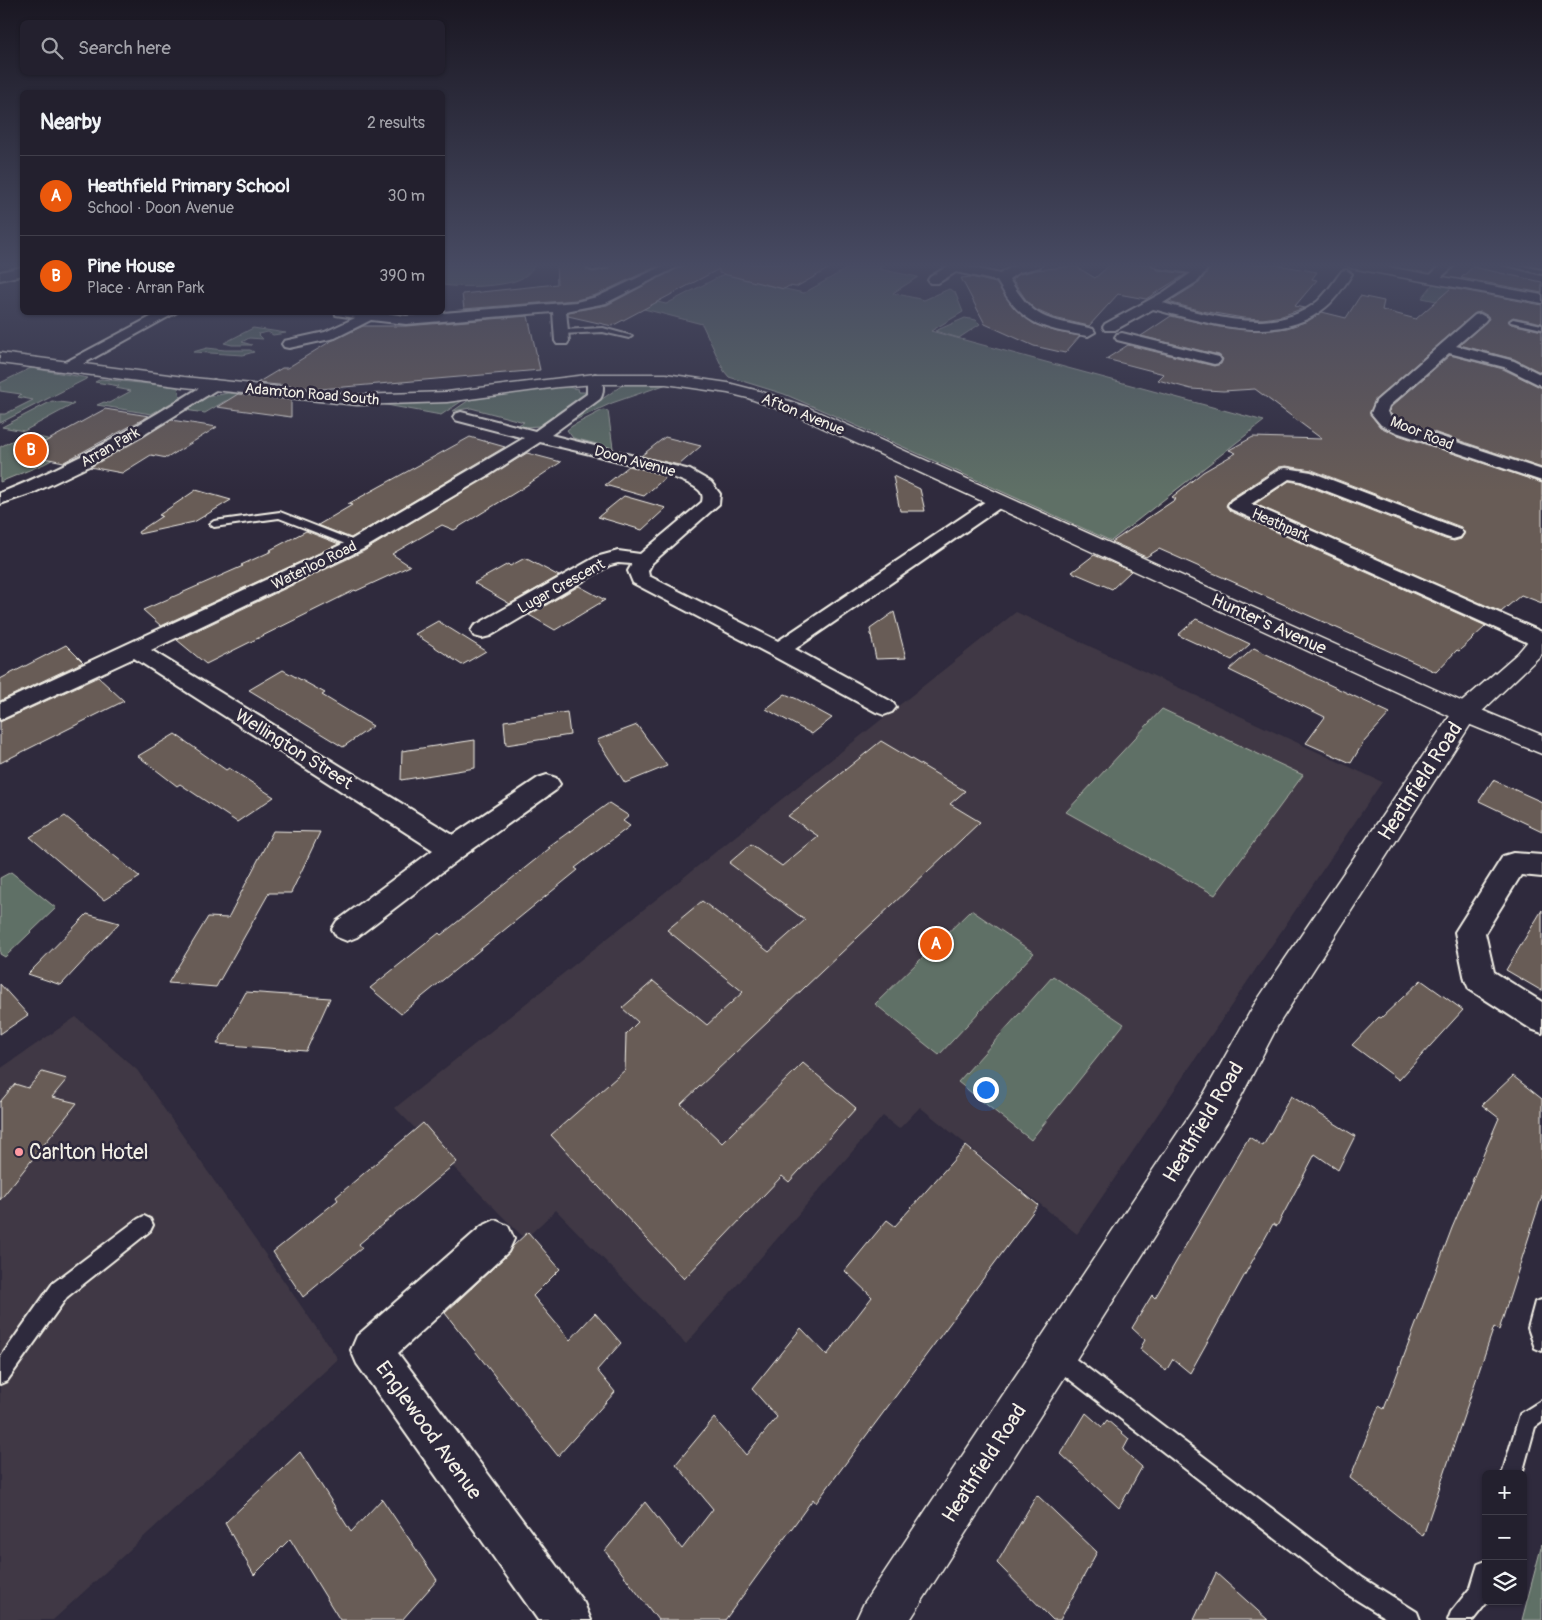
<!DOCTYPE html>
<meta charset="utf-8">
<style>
:root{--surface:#23202e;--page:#2b2836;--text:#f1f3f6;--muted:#a3a3aa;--line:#403e4a;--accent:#ea580c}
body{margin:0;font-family:Pangolin,sans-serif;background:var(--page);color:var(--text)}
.controls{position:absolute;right:15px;bottom:15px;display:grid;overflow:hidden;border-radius:8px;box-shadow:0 1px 4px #0004}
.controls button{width:45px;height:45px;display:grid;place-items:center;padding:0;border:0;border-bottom:1px solid var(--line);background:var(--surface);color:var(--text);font:25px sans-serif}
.you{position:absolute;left:985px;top:1089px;width:18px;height:18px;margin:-12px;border:4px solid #fff;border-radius:50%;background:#1a73e8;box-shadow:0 0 0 8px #1a73e833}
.badge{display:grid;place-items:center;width:32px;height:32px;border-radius:50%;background:var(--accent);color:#fff;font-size:16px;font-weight:700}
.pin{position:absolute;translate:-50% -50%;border:2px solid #fff;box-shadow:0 1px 5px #0006}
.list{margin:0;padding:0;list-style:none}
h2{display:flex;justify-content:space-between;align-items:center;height:65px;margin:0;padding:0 20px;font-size:21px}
h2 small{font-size:16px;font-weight:400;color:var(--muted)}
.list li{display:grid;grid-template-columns:32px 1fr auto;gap:15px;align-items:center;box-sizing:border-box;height:80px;padding:0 20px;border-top:1px solid var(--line)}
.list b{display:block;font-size:19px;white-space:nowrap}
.list p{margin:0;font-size:16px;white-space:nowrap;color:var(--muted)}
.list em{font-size:16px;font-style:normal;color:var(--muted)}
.icon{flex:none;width:28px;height:28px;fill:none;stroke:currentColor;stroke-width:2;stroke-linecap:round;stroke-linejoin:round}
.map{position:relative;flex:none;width:1542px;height:1620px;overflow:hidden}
.search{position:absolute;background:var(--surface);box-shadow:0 1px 4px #0004;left:20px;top:20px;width:425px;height:55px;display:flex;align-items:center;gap:12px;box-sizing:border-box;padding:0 18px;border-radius:8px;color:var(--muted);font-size:19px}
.panel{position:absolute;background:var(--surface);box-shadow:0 1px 4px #0004;left:20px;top:90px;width:425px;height:225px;border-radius:8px}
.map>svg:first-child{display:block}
.built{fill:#403945}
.green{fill:#5f6f66;stroke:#aab0a7}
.building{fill:#685b57;stroke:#f4f1e8}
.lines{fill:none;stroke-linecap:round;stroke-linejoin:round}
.service-casing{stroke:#f4f1e8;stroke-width:4}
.minor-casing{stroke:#f4f1e8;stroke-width:4}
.tertiary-casing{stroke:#f4f1e8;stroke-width:3}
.secondary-casing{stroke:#f4f1e8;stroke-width:3}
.service{fill:#2f2a3d;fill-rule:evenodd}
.minor{fill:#2f2a3d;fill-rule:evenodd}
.tertiary{fill:#2f2a3d;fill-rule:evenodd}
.secondary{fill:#2f2a3d;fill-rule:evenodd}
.poi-dot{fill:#ff9aa2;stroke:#2f2a3d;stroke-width:2}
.labels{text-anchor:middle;stroke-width:5;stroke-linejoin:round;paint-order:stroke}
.far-street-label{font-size:15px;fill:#f4f1e8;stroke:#2f2a3d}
.street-label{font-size:18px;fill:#f4f1e8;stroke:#2f2a3d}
.near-street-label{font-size:21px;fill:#f4f1e8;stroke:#2f2a3d}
.near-poi-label{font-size:21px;fill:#f4f1e8;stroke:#2f2a3d;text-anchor:start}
</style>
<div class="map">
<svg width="1542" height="1620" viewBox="0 0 1542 1620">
<rect width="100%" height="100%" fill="#2f2a3d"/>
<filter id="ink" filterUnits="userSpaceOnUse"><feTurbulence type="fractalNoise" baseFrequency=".02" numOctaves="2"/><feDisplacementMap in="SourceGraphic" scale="10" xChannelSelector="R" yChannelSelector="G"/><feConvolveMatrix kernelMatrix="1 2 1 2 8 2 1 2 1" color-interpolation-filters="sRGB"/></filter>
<g filter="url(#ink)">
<path class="built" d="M1368 264H1542V297Z
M1016 612 1382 782 1077 1234 920 1107 899 1129 883 1116 686 1344 556 1210 525 1239 395 1108Z
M76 1017 137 1070 338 1359 53 1620H0V1069Z"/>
<path class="green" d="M443 264H536C532 269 528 275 522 278 507 287 460 288 443 285Z
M744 264 762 284 804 293 855 264H886L879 269 918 277 893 293 924 300 949 289 955 292 963 312 931 331 1264 421 1111 541 826 412 784 394 729 377 724 371 702 324 613 301 627 295 666 304Z
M1433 284 1485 294 1475 309 1422 298Z
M965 318 976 320 980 324 959 338 935 331Z
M253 328 286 333 273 335 268 332 258 334 263 339 249 338 242 342 252 345H232L224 343Z
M207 348 225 350H250L254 352 243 355 193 352Z
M31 368 88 378 0 423V414H5L33 400 18 397 21 394 0 391V383Z
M101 379 178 387 180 398 151 414 97 405 104 402 109 403 131 391 116 388 119 386 95 382Z
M670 383 612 403 575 420 573 419 624 384Z
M562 386 578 389 579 392H585L586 396 539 426 525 427 518 425 524 422 471 408 453 411 472 398Z
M228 393 264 396 250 405 225 401 205 413 185 410 207 397Z
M465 399 441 415 381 404Z
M52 401 74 404 24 431 2 427Z
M603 410 608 411 613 448 573 438 567 430 572 426Z
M25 434 78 446 44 464 0 482V447Z
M1162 709 1303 775 1215 895 1066 812Z
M11 872 56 908 5 957 0 954V878Z
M971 910 1034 953 939 1055 875 1004Z
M1053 976 1124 1024 1031 1140 958 1082Z
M1542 1544V1620H1522Z"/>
<path class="building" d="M556 264H586L587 270 593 272 608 269 612 264H662L596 295 576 300 464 309 462 294 557 284Z
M685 264H837L796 287 789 286 784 289 719 273V269L612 326 568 316V312L607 305Z
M1111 264H1150L1158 270 1186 274 1146 299 1118 294 1089 326 1054 318 1036 310 1028 303 1012 279 1020 274 1036 270 1075 266 1095 278Z
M1213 264H1273L1317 272 1312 279 1317 280 1295 306 1304 308 1282 316 1263 319 1243 318 1202 311 1168 302 1199 283Z
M1473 267 1542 282V293L1461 278Z
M971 277 996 283 1014 308 1034 324 1057 332 1080 336 1065 353 1034 346 985 324 961 278Z
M1451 288 1542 305V323L1513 317 1508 321 1511 324 1542 331V373L1514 359 1460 345 1489 319 1488 316 1481 312 1475 313 1375 400 1370 414 1380 427 1395 434 1542 483V603L1521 595 1501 612 1255 504 1289 481 1300 483 1445 539 1454 541 1461 539 1464 534 1461 527 1312 470 1286 466 1279 467 1230 499 1226 506 1230 511 1486 626 1459 651 1457 650 1436 672 1159 549 1146 557 1112 542 1176 499 1172 497 1203 472 1236 453 1229 450 1253 437 1322 439 1255 389 1223 391 1191 389 1158 380 1164 374 1106 359 1128 345 1214 366 1221 364 1223 359 1219 355 1141 336 1171 316 1219 327 1265 331 1287 328 1308 321 1322 312 1346 318 1360 296 1384 301 1382 310 1416 319Z
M528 316 540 370 321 389 257 383 282 368H287L331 341 363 326H406Z
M1450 355 1503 369 1542 388V468L1409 424 1394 417 1389 412 1391 407Z
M238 394 291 400V417L217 407Z
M105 409 149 416 64 462 23 454Z
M171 420 217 427 167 458 151 455 122 473 90 467Z
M470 437 505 447 351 538 318 525 352 505 348 504Z
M665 437 701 446 679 465 641 456Z
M527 453 561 462 521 489 454 530 442 525 392 554 410 566 356 591 355 590 206 664 177 640 364 551Z
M629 466 650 471 666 477 644 496 605 485Z
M893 476 920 489 925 511H900Z
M196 490 231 500 194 522 139 534 138 532 162 516 159 515Z
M624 496 666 508 642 530 598 517Z
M306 531 339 544 161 626 143 610 243 566 241 565 272 551 270 550Z
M1094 555 1131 571 1112 589 1072 572Z
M525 558 559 576 510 604 474 583 508 564 510 566Z
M579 586 605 600 555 630 529 615Z
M894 612 906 658 876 659 870 629Z
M1196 619 1210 625 1250 644 1232 660 1178 635Z
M438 621 486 651 462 665 415 634Z
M66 645 83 662 0 701V679Z
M1254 648 1313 677 1390 713 1363 743 1351 763 1306 743 1325 717 1229 670Z
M283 670 325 693 322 695 373 726 343 747 249 690Z
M98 677 124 701 0 763V722Z
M785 694 797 699 832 718 812 734 766 709Z
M567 712 570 735 506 745 504 721Z
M637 725 667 766 625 783 597 740Z
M175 734 226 770 229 768 274 797 237 822 180 784 177 786 138 756Z
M475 740V768L401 780 402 751Z
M881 741 965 791 950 804 980 822 681 1104 722 1143 803 1063 856 1108 789 1182 782 1176 684 1279 551 1135 625 1070 626 1034 638 1022 622 1008 653 981 707 1025 743 992 667 930 702 901 769 952 805 920 729 863 751 844 782 866 818 836 788 816Z
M1493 780 1542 802V831L1479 801Z
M609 803 629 816 623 821 630 826 575 868 578 870 401 1014 370 988 439 933 441 935 550 848 548 847Z
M65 816 122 862 140 877 104 900 30 837Z
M273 831 320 832 291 893H269L216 987 168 983 208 917 228 918Z
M1542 910V991L1506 970Z
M87 914 119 923 61 985 28 974Z
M1421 980 1463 1010 1399 1080 1352 1045 1379 1017 1381 1018Z
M0 984 28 1015 0 1034Z
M246 992 330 998 306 1051 217 1044Z
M42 1072 67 1079 52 1097 77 1103 0 1200V1102L15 1084 28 1088Z
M1513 1076 1542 1099V1196L1499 1330 1494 1327 1423 1536 1350 1478 1379 1406 1384 1409 1452 1228 1499 1118 1482 1105Z
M1291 1096 1355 1136 1338 1170 1315 1154 1277 1226 1273 1224 1190 1373 1173 1359 1166 1371 1140 1349 1145 1340 1132 1328 1152 1295 1155 1298 1249 1137 1263 1146Z
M423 1123 457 1162 359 1244 362 1248 303 1297 273 1252 338 1200 336 1197Z
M966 1146 1038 1205 816 1503 813 1499 725 1620H658L605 1551 645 1502 682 1549 713 1509 676 1464 714 1418 746 1455 777 1417 752 1389 801 1328 827 1355 872 1297 845 1271 887 1220 895 1226Z
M528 1232 560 1269 533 1296 570 1340 595 1313 621 1343 597 1370 615 1392 558 1456 445 1313 509 1253 512 1247Z
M1086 1413 1102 1427 1107 1420 1129 1439 1123 1450 1142 1467 1119 1508 1061 1454Z
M300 1452 351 1532 382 1499 437 1580 402 1620H340L290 1539 254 1575 225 1523Z
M1037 1495 1097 1552 1060 1620H1053L997 1563Z
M1216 1573 1268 1620H1194Z"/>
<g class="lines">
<g class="service-casing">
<path id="service" d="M1502 264H1513L1542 270V274Z
M1513 319 1542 325V329L1511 322 1510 321Z
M603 328 632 336 629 338 603 332 561 334 558 332 561 330Z
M280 512 359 543 361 545 359 547H353L279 518 214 527 210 524 214 521Z
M144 1216 150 1219 153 1225 150 1231 67 1297 7 1381 0 1384V1358L53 1283 138 1219Z
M1542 1300V1351L1535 1348 1528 1328 1535 1302Z
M1058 1348 1065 1351 1363 1578 1417 1612 1420 1620H1389L1347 1594 1051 1365 1048 1358 1051 1351Z
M1542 1400V1422L1535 1427 1522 1474H1502L1520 1414Z
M1486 1561V1601H1488L1473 1620H1448L1451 1612 1471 1587 1478 1564Z"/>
</g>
<g class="minor-casing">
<path id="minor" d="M588 264H610L608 267 593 270 589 269 587 266Z
M667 264H683L606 303 566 311 569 341 567 344H557L555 341 553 312 406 324 371 320 335 338 289 348 284 347 282 344 284 341 325 332 355 318 336 315 335 312H378L406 316 576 302 597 297Z
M951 264H966L965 266 1000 274C1015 263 1024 264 1042 264L1040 267 1019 272 1009 279C1036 323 1047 318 1093 329L1095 332 1088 336C1041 328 1022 325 997 281L956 272 938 283H930L928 280 930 277Z
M1152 264H1179L1196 267 1199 264H1211L1198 281 1163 303C1211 316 1275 337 1318 301 1327 293 1334 281 1342 271L1346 270 1352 274C1345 285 1336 299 1326 307 1278 347 1207 323 1153 309L1115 330H1105L1103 327 1105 324 1164 292 1191 273 1158 268Z
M1442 264H1456L1437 281H1429L1427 278Z
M22 267V275L0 280V272Z
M160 312H177L72 370H62L60 367 62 364Z
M1480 314 1487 318 1485 321 1456 346 1514 361 1542 375V386L1504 367 1449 353 1389 406 1387 412 1393 419 1408 426 1542 470V481L1396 432 1381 425 1371 413 1376 401 1475 315Z
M1122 333 1219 357 1221 360 1219 363 1214 364 1117 340 1115 337 1117 334Z
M595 374 600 376C604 381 604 394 600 399L551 435 690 470 711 482 720 494 719 504 652 563 648 571 649 576 778 641 992 497 998 496 1004 497 1007 501 1004 505 795 649 892 702 896 707 892 712 884 715 876 712 771 655 633 583 628 571 632 564 618 563 610 565 490 636 482 638 474 636 471 631 474 626 596 557 618 551 640 554 702 502C703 497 703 495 700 491 684 473 570 450 540 442L489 475 363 549 151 650 453 835 538 778 547 775 556 778 560 784 556 790 463 856 357 937 347 941 337 937 332 929 337 921 433 850 134 658 0 720V703L349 541 524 438 455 420 453 417 455 414 461 412 535 431 587 394V379L590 376Z
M214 380 219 382 222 385 219 388 142 436 89 466 35 492 0 504V493C74 464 141 424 209 382Z
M1286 468 1311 472 1460 529 1463 533 1460 537 1453 539 1446 537 1301 481 1289 479 1251 504 1542 632V646L1533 645 1231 509 1228 505 1231 501 1280 469Z
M1513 853 1542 855V877L1521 875 1485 933 1494 972 1542 1002V1033L1531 1029 1469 989 1465 980 1455 932 1503 856Z
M495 1220 508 1226 514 1239 508 1252 398 1353 584 1603 591 1620H538L357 1364 351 1350 357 1336 482 1226Z"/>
</g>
<g class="tertiary-casing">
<path id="tertiary" d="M1345 264H1372L1542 295V303L1351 268Z
M0 353 184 377 357 395 447 392 595 374H666L728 383 759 391 807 407 1474 707 1542 735V754L1456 719 795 415 748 398 728 393 666 384H595L558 387 447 402 357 405 184 387 0 363Z"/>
</g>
<g class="secondary-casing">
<path id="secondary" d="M1542 632V654L1474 719 1278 1025 1231 1116 910 1620H856L864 1603 1205 1092 1254 1005 1456 707 1518 653 1534 634Z"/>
</g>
<use href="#service" class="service"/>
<use href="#minor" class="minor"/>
<use href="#tertiary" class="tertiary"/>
<use href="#secondary" class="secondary"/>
</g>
</g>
<linearGradient id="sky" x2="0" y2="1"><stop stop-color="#1a1722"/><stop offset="0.54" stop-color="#474a62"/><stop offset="1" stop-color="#474a62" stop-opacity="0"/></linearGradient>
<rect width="1542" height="491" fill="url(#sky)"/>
<circle class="poi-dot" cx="19" cy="1152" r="5"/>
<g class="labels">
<g class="far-street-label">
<text transform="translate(312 394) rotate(5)" y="5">Adamton Road South</text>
<text transform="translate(803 414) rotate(22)" y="5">Afton Avenue</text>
<text transform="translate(1422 433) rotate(22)" y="5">Moor Road</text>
<text transform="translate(110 447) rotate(-30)" y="5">Arran Park</text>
<text transform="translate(635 461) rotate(15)" y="5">Doon Avenue</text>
<text transform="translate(1281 525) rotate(24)" y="5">Heathpark</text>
<text transform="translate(314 565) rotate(-26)" y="5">Waterloo Road</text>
<text transform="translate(561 586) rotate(-29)" y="5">Lugar Crescent</text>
</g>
<g class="street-label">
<text transform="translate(1269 624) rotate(24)" y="6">Hunter's Avenue</text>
<text transform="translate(294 749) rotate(32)" y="6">Wellington Street</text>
</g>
<g class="near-street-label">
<text transform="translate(1420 781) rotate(-57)" y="7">Heathfield Road</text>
<text transform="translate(1203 1122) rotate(-59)" y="7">Heathfield Road</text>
<text transform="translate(429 1430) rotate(54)" y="7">Englewood Avenue</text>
<text transform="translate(984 1463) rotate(-57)" y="7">Heathfield Road</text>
</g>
<g class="near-poi-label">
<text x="29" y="1159">Carlton Hotel</text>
</g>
</g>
</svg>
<div class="controls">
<button>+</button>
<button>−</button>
<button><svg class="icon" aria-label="layers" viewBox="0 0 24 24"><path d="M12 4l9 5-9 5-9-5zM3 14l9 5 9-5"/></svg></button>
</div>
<div class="you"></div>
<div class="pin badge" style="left:936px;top:944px">A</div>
<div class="pin badge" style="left:31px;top:450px">B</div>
<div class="search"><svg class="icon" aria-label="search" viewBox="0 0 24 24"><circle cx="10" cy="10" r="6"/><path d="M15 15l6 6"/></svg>Search here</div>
<section class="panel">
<h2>Nearby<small>2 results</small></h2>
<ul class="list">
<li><span class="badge">A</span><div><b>Heathfield Primary School</b><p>School · Doon Avenue</p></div><em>30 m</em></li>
<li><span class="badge">B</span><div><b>Pine House</b><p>Place · Arran Park</p></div><em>390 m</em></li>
</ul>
</section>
</div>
